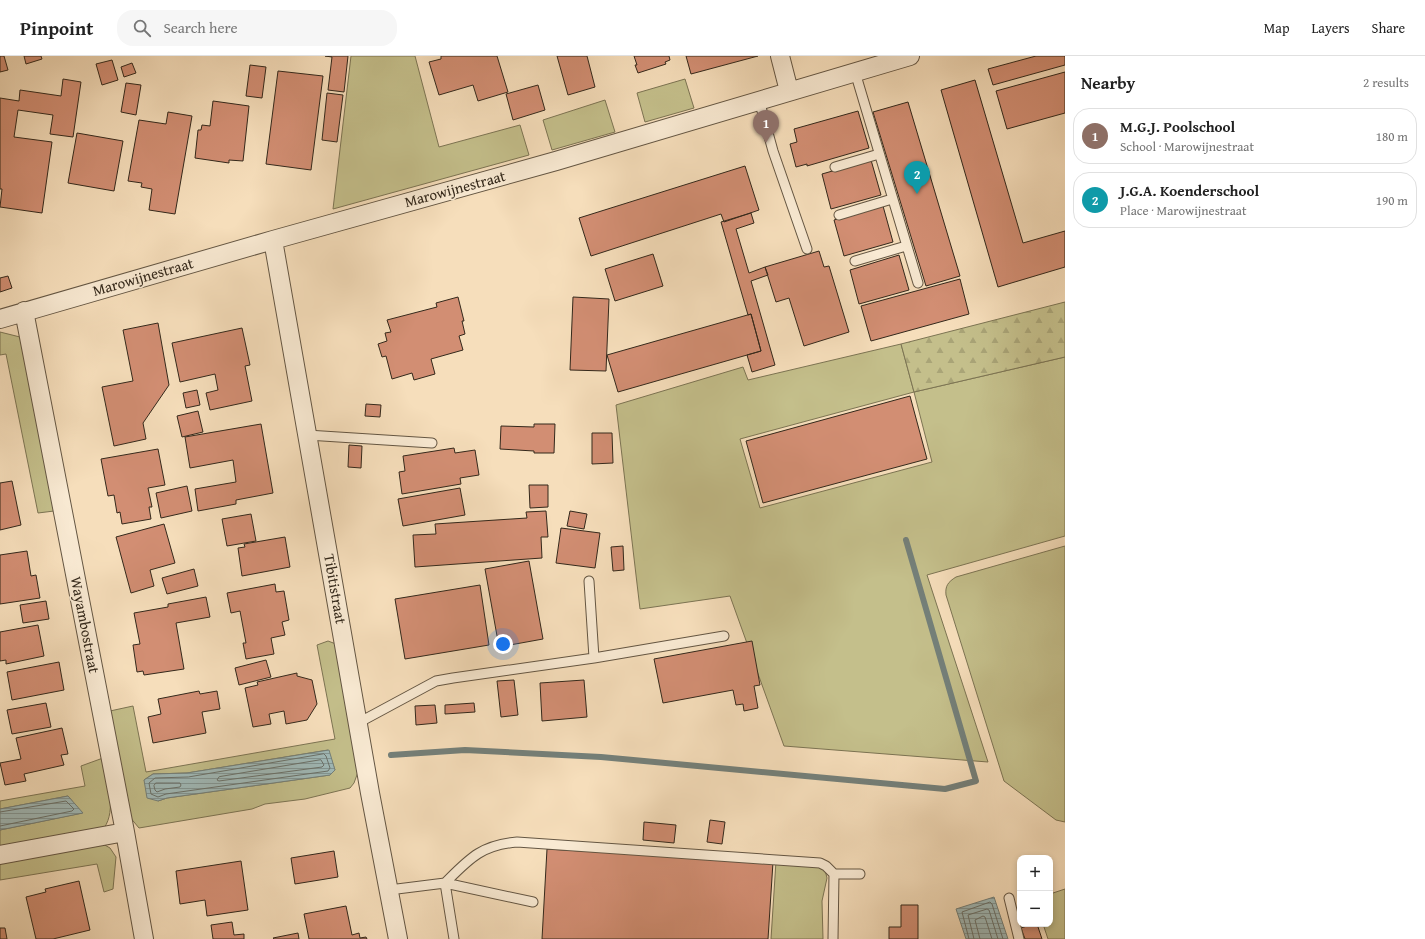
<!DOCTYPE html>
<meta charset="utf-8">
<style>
:root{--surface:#fff;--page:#f6f6f6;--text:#222;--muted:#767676;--line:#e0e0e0;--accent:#0b8043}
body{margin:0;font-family:"Gentium Book Plus",serif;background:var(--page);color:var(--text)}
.controls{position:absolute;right:12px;bottom:12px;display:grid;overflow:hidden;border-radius:8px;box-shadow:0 2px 6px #0003}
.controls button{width:36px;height:36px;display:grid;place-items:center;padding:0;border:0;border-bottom:1px solid var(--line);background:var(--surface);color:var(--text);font:20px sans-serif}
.you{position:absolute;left:503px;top:588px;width:14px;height:14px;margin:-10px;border:3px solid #fff;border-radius:50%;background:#1a73e8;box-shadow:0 0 0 6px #1a73e833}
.badge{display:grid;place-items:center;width:26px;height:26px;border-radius:50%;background:var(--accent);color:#fff;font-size:13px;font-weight:700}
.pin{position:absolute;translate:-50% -33px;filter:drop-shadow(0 1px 2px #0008)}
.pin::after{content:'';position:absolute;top:21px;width:14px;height:12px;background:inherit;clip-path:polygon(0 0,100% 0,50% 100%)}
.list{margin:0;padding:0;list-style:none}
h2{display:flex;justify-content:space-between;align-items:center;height:52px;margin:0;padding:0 16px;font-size:17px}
h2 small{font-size:13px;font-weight:400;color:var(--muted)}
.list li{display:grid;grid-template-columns:26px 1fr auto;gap:12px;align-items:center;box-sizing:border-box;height:56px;margin:0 8px 8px;padding:0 8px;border:1px solid var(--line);border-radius:16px}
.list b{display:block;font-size:15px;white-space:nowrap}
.list p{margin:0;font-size:13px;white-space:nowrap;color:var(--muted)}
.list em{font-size:13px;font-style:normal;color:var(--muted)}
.icon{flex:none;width:22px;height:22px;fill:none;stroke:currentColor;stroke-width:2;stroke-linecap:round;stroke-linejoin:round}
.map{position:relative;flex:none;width:1065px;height:883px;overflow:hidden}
header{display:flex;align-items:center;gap:24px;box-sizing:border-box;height:56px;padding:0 20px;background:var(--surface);border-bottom:1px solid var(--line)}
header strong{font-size:19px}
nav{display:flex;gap:22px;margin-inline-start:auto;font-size:14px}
.search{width:280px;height:36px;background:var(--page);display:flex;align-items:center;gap:10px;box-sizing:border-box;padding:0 14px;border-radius:16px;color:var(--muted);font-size:15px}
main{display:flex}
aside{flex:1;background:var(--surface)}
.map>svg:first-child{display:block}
.green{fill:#c4bf8b;stroke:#7c7453;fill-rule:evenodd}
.forest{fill:url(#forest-firs);stroke:#7c7453}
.water{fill:url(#water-rules);stroke:#74807a}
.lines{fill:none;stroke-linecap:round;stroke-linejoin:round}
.shore{stroke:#6a716a;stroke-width:1}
.stream{stroke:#74807a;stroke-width:6}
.building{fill:#d28e73;stroke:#33281b}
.lane-casing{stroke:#645643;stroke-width:11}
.street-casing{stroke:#645643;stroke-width:20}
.lane{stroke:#f9ead3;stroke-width:9}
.street{stroke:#f9ead3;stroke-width:18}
.labels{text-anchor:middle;stroke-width:3.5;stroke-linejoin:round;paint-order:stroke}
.street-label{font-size:15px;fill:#33281b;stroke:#f9ead3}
</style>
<header>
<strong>Pinpoint</strong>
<div class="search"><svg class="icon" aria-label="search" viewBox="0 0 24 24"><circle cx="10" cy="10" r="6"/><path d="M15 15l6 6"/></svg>Search here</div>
<nav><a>Map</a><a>Layers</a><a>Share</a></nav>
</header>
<main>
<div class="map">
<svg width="1065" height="883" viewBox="0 0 1065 883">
<defs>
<pattern id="forest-firs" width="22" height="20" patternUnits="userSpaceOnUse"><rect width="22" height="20" fill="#c4bf8b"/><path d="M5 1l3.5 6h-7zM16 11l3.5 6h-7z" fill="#a9a477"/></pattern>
<pattern id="water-rules" width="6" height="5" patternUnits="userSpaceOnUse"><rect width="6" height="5" fill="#a0bab9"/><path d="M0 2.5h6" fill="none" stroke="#839796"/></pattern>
</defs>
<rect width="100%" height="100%" fill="#f6debb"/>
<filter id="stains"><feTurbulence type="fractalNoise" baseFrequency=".005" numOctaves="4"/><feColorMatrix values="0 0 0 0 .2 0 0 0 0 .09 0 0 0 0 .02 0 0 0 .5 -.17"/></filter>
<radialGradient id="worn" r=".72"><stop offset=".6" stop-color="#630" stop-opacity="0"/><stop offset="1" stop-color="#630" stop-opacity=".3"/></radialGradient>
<path class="green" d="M351 0H415L439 91 520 69 529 99 333 153Z
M685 23 694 52 645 66 637 37Z
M605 44 615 76 552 94 543 64Z
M0 276 20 281 54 455 38 457 6 298 0 299Z
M901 288 914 336 1065 301V480L927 519 988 706 784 690 730 540 640 553 616 349 743 311 748 324ZM914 336 932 406 760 452 740 383Z
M1065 490V766L1056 764 1004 725 946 539C945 530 948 526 956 521Z
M328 585 336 588 358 716 354 727 350 732 305 743 265 748 252 753 139 772 129 760 110 655 133 650 146 716 335 683 317 589ZM328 694 335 714 330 719 167 742 158 745 144 724 153 718 187 717Z
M103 702C107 723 117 754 104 772L0 794V774L82 757 68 740 0 753V745L85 730 81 710Z
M103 788 110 792 116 801 113 833 104 836 97 808 0 824V803Z
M776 805 812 807 825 814 827 822 822 845 823 883H771Z
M1065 833V883H1048L1043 868H1050V838Z"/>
<path class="forest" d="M1065 246V301L914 336 901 288Z"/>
<path class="water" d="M329 694 335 714 330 719 167 742 158 745 147 742 144 724 153 718 187 717Z
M68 740 83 757 0 774V753Z
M994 841 1008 883H966L956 853Z"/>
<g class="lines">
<path class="shore" d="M324 698 326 700 330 712 328 715 166 738 158 741 151 738 149 727 155 722 188 721Z
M321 704 324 709 322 711 219 725 217 724 219 721Z
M156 727H180L181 729 180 731 165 733 157 736 155 734 154 730Z
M0 756 66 745 74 753 72 755 0 770
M969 883 962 856 990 846 992 848 1003 883
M974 883 968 859 987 853 989 854 998 883
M980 883 975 864 983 860 985 861 992 883"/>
<path class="stream" d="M391 699 465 694 601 701 945 733 976 725 906 484"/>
</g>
<path class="building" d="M0 0H4L8 14 0 16Z
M24 0H41L42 3 26 8Z
M325 0H348L344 36 328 34 332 1Z
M441 0H497L508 36 478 45 473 29 439 39 429 6 441 3Z
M557 0H587L595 31 568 39Z
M634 0H669L670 4 665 6 666 8 638 17 635 9H637Z
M686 0H758L691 18Z
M1036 0H1065V9L993 29 988 13Z
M112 4 118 24 102 29 96 8Z
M132 7 136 17 124 21 121 11Z
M250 9 266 11 262 42 246 40Z
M278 15 323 20 311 114 266 108Z
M1065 16V57L1007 73 996 35Z
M63 23 81 26 73 81 50 78 53 59 18 54 14 81 52 86 42 157 0 151 2 133H0V42L19 45 20 34 61 40Z
M975 24 1023 187 1065 175V211L998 231 941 34Z
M126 27 141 29 136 59 121 56Z
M538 29 545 54 513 64 506 38Z
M327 37 343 39 337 86 322 84Z
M213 45 249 50 243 105 229 104V107L195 102 198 74H201L202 69 210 70Z
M908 46 960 220 926 230 873 56Z
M858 55 869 92 807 110V108L796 111 790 88 797 86 794 73Z
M168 56 192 60 175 158 149 154 152 133 141 131 142 127 128 125 139 64 166 68Z
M77 77 123 85 114 135 68 127Z
M871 104 881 139 831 153 822 118Z
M745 110 759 154 724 166 721 158 591 200 579 162Z
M883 150 893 186 844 200 834 164Z
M751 157 754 167 736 173 749 217 765 211 768 219 751 225 775 309 752 316 747 299 761 295 751 258 748 259 721 166Z
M819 195 824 211 829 210 849 276 804 290 789 242 776 246 765 211Z
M653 198 663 230 615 245 605 213Z
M899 199 909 234 859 248 850 214Z
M8 220 12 232 0 236V222Z
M960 223 969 258 871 285 861 250Z
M458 241 464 265H462L465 278 459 280 463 294 431 303 435 318 414 324 412 317 392 323 386 300 382 301 378 288 387 285 385 277 391 276 387 264 437 251 436 247Z
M573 241 609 243 606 315 570 314Z
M751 258 761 295 618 336 607 299Z
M158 267 169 329 143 367 146 383 114 390 102 331 133 325 123 274Z
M242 272 250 309 245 310 252 345 210 354 206 337 218 334 215 318 180 326 172 287Z
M197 334 200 349 186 352 183 337Z
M910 340 927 403 763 447 746 385Z
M366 348 381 349 380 361 365 360Z
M198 355 203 376 182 381 177 360Z
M261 368 273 437 236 444V448L198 455 195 433 236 426 233 404 190 412 185 381Z
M534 368H555L554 397H534V395L500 393 501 370 534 371Z
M592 377H612L613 407 592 408Z
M349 389 362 390 361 412 348 411Z
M454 392 455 397 475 394 479 419 460 422 461 428 402 438 399 416 405 415 403 400Z
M158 393 165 429 148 432 152 451H149L151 463 122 468 120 456 117 457 114 439 108 440 101 403Z
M12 425 21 469 0 474V427Z
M529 429H548V451L530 452Z
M187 430 192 455 161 462 156 437Z
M460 432 465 459 403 470 398 443Z
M546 455 548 481H541L542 502 415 511 413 479 436 478 435 468 527 462 526 456Z
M570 455 587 458 584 473 567 470Z
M251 458 256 485 227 490 222 463Z
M164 468 175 507 150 514 154 530 131 537 116 481Z
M561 472 600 477 595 512 556 507Z
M285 481 290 511 242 520 238 492 245 491 244 488Z
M623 490 624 514 613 515 611 491Z
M27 495 31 520 36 519 40 542 0 548V499Z
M529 505 543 583 499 591 485 513Z
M194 513 198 530 167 538 162 522Z
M275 528 276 536 284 535 289 564 282 566 285 579 271 582 274 598 246 603 243 587H246L240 555 231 557 227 537Z
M480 529 489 589 405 603 395 543Z
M206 541 210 561 176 567 184 613 144 619 143 615 137 616 133 589 140 588 134 557 168 551V548Z
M46 545 49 563 23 567 20 549Z
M38 569 44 600 6 608V604L0 605V576Z
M752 585 760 629 754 630 758 652 744 655 743 648 736 649 733 634 663 647 654 603Z
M266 604 271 621 239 629 235 612Z
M59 606 64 634 12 644 7 616Z
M297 617V620L312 624 317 648 307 664 286 668 284 655 269 658 271 668 253 671 245 632 258 629 257 626Z
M514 624 518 659 501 661 497 625Z
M584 624 587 661 542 665 540 627Z
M199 635 200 638 217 635 220 653 202 656 206 677 153 687 148 661 161 658 158 643Z
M46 647 51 671 12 678 7 654Z
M474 647 475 656 445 658V649Z
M435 649 437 667 416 669 415 650Z
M62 672 68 698 61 699 64 709 24 718 26 725 5 729 0 707 21 703 16 682Z
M710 764 725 766 722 788 707 786Z
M644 766 676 769 674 787 643 784Z
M547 793 773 806 768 883H542Z
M334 795 338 821 295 828 291 802Z
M241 805 248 854 207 860 205 844 180 848 176 815Z
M79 825 90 874 53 883H36L26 841 46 836 45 833Z
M901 849H918V883H889V871H901Z
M346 850 352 879 359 877 360 882 366 881 367 883H309L304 858Z
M232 866 234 879 244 878V883H213L211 869Z
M1033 868H1037L1042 883H1025L1021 872Z
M0 872H5L7 883H0Z
M298 877 299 883H274L273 882Z"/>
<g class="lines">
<g class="lane-casing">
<path id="lane" d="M855 16 918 227
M759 44 773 95 807 193
M835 111 879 98
M839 159 892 143
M855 205 906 190
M307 379 432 387
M589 525 594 602
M358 667 436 625 453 622 594 602 724 580
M834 818H860
M389 834 445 827 533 846
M1009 842 1019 883
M454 883 445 827C469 803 481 789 517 786L820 807 826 810 834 818 833 883"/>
</g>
<g class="street-casing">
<path id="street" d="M780 0 789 35
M273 184 370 737 398 883
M24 255 125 776 144 883
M0 263 273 184 556 105 910 0
M0 799 125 776"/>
</g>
<use href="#lane" class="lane"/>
<use href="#street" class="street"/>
</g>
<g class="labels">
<g class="street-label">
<text transform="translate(455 133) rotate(-15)" y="5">Marowijnestraat</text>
<text transform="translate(143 221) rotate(-16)" y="5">Marowijnestraat</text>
<text transform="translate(335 533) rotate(80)" y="5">Tibitistraat</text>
<text transform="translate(85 569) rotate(79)" y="5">Wayambostraat</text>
</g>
</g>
<rect width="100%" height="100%" filter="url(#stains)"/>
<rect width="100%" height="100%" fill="url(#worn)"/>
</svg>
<div class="controls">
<button>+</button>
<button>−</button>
</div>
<div class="you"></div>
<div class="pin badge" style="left:766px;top:87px;background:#8d6e63">1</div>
<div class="pin badge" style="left:917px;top:138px;background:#0f9aa8">2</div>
</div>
<aside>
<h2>Nearby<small>2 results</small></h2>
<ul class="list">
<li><span class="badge" style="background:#8d6e63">1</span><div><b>M.G.J. Poolschool</b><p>School · Marowijnestraat</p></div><em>180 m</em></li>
<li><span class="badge" style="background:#0f9aa8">2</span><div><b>J.G.A. Koenderschool</b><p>Place · Marowijnestraat</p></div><em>190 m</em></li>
</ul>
</aside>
</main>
